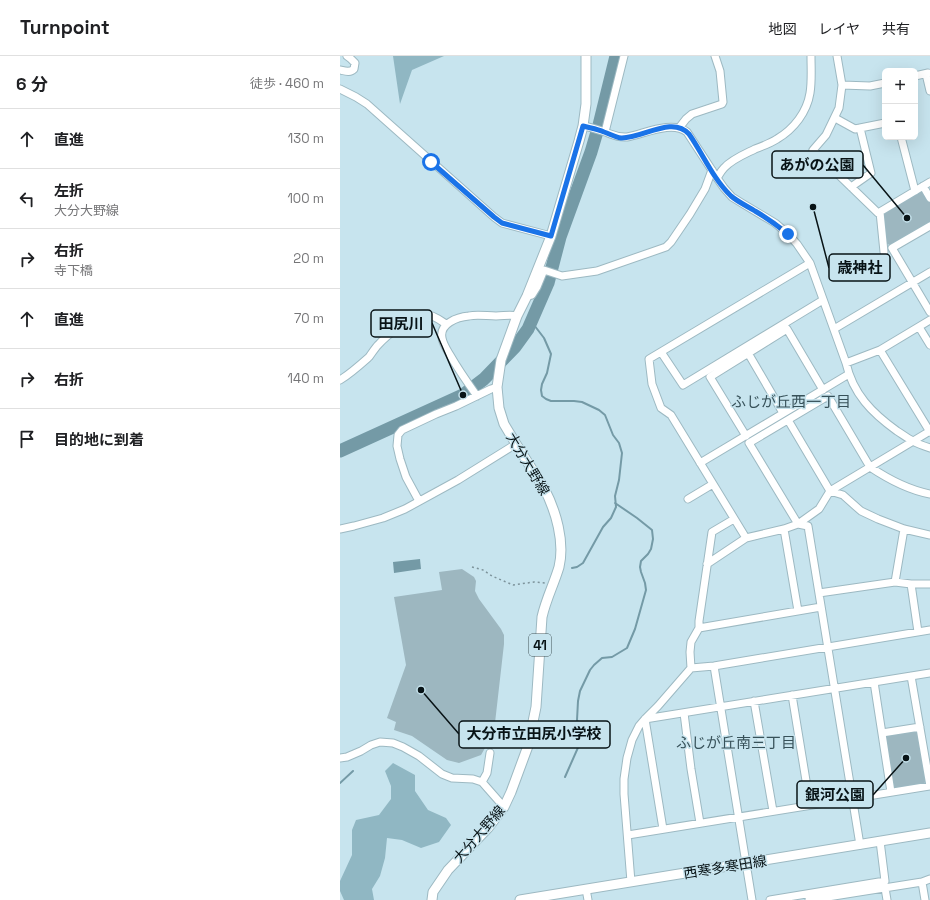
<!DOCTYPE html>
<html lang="ja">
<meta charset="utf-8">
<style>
:root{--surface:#fff;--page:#f6f6f6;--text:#202124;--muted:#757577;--line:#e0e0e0}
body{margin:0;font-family:"Space Grotesk","Noto Sans JP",sans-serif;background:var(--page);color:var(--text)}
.controls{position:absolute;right:12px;top:12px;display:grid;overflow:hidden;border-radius:6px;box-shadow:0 4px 16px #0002}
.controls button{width:36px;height:36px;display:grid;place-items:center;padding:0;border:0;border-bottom:1px solid var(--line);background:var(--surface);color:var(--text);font:20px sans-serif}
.stop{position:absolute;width:12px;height:12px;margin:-9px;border:3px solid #1a73e8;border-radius:50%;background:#fff}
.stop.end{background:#1a73e8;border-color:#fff;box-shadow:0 1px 4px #0008}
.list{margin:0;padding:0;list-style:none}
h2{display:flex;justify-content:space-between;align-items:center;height:52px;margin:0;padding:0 16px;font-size:17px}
h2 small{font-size:13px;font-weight:400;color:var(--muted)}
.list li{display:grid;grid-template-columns:26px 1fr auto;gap:12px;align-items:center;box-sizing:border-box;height:60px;padding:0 16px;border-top:1px solid var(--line)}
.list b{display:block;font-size:15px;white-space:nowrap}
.list p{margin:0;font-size:13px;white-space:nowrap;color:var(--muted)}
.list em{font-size:13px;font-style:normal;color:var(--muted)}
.icon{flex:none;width:22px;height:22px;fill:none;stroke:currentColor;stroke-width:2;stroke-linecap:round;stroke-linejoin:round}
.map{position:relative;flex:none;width:590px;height:844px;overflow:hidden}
header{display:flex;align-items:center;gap:24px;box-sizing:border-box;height:56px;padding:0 20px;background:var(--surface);border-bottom:1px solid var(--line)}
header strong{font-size:19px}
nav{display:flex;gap:22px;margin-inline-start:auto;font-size:14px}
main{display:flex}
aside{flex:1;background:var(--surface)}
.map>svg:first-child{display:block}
.green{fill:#9db7c0}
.forest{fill:#90b7c3}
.water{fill:#749aa6}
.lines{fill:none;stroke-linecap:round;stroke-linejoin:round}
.stream{stroke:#749aa6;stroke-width:2}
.river{stroke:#749aa6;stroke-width:13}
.minor-casing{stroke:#9db9c2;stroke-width:9}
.major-casing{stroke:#9db9c2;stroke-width:11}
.path{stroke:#7d939b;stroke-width:1.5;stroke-dasharray:2 3;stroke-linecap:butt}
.minor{stroke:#fff;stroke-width:7}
.major{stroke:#fff;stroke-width:9}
.route{stroke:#1a73e8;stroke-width:5}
.labels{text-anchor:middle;stroke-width:3;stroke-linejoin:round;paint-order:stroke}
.shield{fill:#c7e4ee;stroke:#415257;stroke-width:1}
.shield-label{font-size:13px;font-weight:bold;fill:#081316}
.street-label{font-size:14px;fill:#081316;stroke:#c7e4ee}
.neighbourhood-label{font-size:15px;fill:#375159;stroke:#c7e4ee}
.leader{fill:none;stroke:#081316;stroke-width:1.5}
.callout-dot{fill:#081316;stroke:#c7e4ee;stroke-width:1.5}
.callout{fill:#c7e4ee;stroke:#081316;stroke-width:1.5}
.callout-label{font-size:15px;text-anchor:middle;font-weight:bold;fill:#081316}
</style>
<header>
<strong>Turnpoint</strong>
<nav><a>地図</a><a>レイヤ</a><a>共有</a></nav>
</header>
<main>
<aside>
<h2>6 分<small>徒歩 · 460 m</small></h2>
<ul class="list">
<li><svg class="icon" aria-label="ahead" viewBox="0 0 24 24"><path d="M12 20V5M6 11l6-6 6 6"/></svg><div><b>直進</b></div><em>130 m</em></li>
<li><svg class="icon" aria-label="left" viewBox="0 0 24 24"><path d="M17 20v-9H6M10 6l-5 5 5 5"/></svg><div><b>左折</b><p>大分大野線</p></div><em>100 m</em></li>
<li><svg class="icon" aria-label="right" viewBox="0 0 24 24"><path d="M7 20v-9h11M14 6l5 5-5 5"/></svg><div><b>右折</b><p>寺下橋</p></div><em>20 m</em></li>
<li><svg class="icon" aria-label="ahead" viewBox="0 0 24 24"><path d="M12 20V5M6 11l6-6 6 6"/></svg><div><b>直進</b></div><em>70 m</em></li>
<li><svg class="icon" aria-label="right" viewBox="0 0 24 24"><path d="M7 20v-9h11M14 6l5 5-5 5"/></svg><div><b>右折</b></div><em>140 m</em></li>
<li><svg class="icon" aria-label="arrive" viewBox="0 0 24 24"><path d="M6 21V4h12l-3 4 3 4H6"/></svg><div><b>目的地に到着</b></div></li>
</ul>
</aside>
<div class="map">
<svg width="590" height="844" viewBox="0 0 590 844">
<rect width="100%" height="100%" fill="#c7e4ee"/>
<path class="green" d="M582 134 590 146V166L551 189 546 188 543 158Z
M122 513 134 521 136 525 135 535 139 543 161 573 164 579V588L152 693 145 692 141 699 119 707 107 704 72 680 54 674 56 666 47 662 66 609 54 541 102 534 99 516Z
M575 673 578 675 586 724 584 728 555 732 553 731 546 680 548 678Z"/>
<path class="forest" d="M53 0H104L72 14 60 48Z
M53 707 75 719V735L88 754 106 762 111 769 99 786 81 792 62 784 47 782 45 802 40 820 32 833 34 844H4L0 835V825L12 799V774L16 764 39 759 51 743V730L45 715Z"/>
<path class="water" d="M80 503 81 513 54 517 53 506Z"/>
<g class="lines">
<path class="stream" d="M191 265 204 282 211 298 207 317 202 328 201 334 202 340 206 343 211 345H234L242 346 259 354 265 359 273 379 279 387 282 397 279 424 275 440 276 451 271 462 263 471 243 507 237 511 232 512
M225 721 244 678 237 664 238 645 240 635 250 614 254 609 262 602 272 601 287 592 295 573 306 534 305 527 301 516 300 511 301 505 308 498 311 493 313 483 312 474 297 462 275 447
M0 727 13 715"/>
<path class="river" d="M0 395 123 339 144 323 175 291 188 273 208 227 220 181 251 96 259 69 276 0"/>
<g class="minor-casing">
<path id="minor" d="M497 0 502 29 499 52 486 79 473 94 538 157 590 126
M0 14C5 15 10 17 14 13L15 7 11 3 7 0
M586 18 590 35
M575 20 588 17
M502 29 530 30 545 27
M0 33 16 41 27 48 154 161 162 167 211 180
M495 62 515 73 545 67
M243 70C249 71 256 73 262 75 272 78 276 82 287 81 304 78 332 64 347 76L377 122 384 132 392 141 400 146 435 167 448 178 457 188 470 207 506 307C513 338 532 357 557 375 562 378 567 382 573 385 578 388 584 390 590 392
M339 72 346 63 352 58 382 48 383 46 380 15 375 0
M265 76 284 0
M561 81 575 135
M377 122C379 119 381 115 384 112 392 103 405 98 415 93 423 90 431 87 437 83 454 73 467 56 470 37 472 25 471 12 471 0
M583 130 590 142
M511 131 531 117 520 72
M540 156 544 196
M590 170 552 192 590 256
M187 240 192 239 197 231 204 214 222 220 257 215 326 191 331 186 350 158 365 133 372 114
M579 271 590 289
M494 273 590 216
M540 294 590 376
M321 296 343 329 483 244
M408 297 443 357
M506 307 540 294 590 264
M0 324C10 318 20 309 29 301 32 297 35 292 38 289 46 280 73 258 84 258 92 258 100 264 106 268
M137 340C127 326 118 313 110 299 107 294 103 288 102 282 99 268 117 261 129 260 137 258 147 260 156 260 164 260 170 258 177 260
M448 364 490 435 503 439 521 455 538 463 564 473 590 479
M406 380 370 321 447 273 483 334
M360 407 509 318
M348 443 373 428
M79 445 66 421 60 403 57 390 58 379 62 374 96 358 116 350 151 333 157 331
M0 473 14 470 43 462 65 453 118 424 176 388
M444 473 458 555
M406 482 331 359 321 352 312 328 309 303 470 207
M367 508 406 482 444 473 458 468 479 453 490 435 590 375
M555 526 564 473
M571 528H590
M479 537 555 526 571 528 578 576
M359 572 481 551
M374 610 412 844
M351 612 350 596 351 586 359 572V565L372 476 394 463
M571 620 590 730
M534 626 551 736
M452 639 470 749
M414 645 433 755
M344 657 351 713 360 767
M542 677 580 671
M0 702 7 701 21 695 31 689 40 686 53 687 63 691 79 700 102 718 112 722 133 723 142 726 164 751
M142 726 147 717 150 697
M323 773 305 663 590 617
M288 779 590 730
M520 789 468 470 458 468 409 387 488 340 530 411C548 423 569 434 590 438
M291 826 284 738V723L287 702 292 684 299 670 305 663 318 650 351 612 374 610 590 574
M582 826 590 823
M545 832 547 844
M246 833 248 844
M430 844 545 825 540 785
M469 844 582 826 585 844"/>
</g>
<g class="major-casing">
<path id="major" d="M92 844 93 836 108 814 148 772 164 751 171 736 188 690 196 651 202 561C206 543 214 528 219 511 225 486 216 455 204 432L176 388 164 368 159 352 157 331 161 304 177 260 187 240 211 180 239 85 243 70 246 48V0
M180 844 590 777"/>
</g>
<path class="path" d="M132 511 143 514 152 520 173 529 194 526 206 527"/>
<use href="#minor" class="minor"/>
<use href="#major" class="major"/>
</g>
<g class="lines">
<path class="route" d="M91 106 154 161 162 167 211 180 243 70C250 72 257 73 264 76 270 78 275 81 281 82 302 83 332 59 349 78 363 98 373 123 391 140 398 146 407 150 415 155 427 162 438 170 448 178"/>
</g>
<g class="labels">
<rect class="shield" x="189" y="578" width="22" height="22" rx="3"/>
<g class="shield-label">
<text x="200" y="594">41</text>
</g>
<g class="street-label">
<text transform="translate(188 408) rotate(59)" y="5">大分大野線</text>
<text transform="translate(139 778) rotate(-49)" y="5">大分大野線</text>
<text transform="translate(385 811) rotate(-9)" y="5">西寒多寒田線</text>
</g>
<g class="neighbourhood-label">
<text x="451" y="351">ふじが丘西一丁目</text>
<text x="396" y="692">ふじが丘南三丁目</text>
</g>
</g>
<path class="leader" d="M567 162L523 109M473 151L489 212M123 339L92 267M81 634L119 678M566 702L533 739"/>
<g class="callout-dot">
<circle cx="567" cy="162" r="4"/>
<circle cx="473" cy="151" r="4"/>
<circle cx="123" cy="339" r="4"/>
<circle cx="81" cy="634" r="4"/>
<circle cx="566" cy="702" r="4"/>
</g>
<g class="callout">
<rect x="432" y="95" width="91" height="27" rx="4"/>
<rect x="489" y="198" width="61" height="27" rx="4"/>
<rect x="31" y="254" width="61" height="27" rx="4"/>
<rect x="119" y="665" width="151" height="27" rx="4"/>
<rect x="457" y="725" width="76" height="27" rx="4"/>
</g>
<g class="callout-label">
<text x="477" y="114">あがの公園</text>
<text x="520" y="217">歳神社</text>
<text x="61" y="273">田尻川</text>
<text x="194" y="683">大分市立田尻小学校</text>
<text x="495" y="744">銀河公園</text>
</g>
</svg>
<div class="controls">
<button>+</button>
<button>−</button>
</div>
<div class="stop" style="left:91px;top:106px"></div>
<div class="stop end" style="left:448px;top:178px"></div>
</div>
</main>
